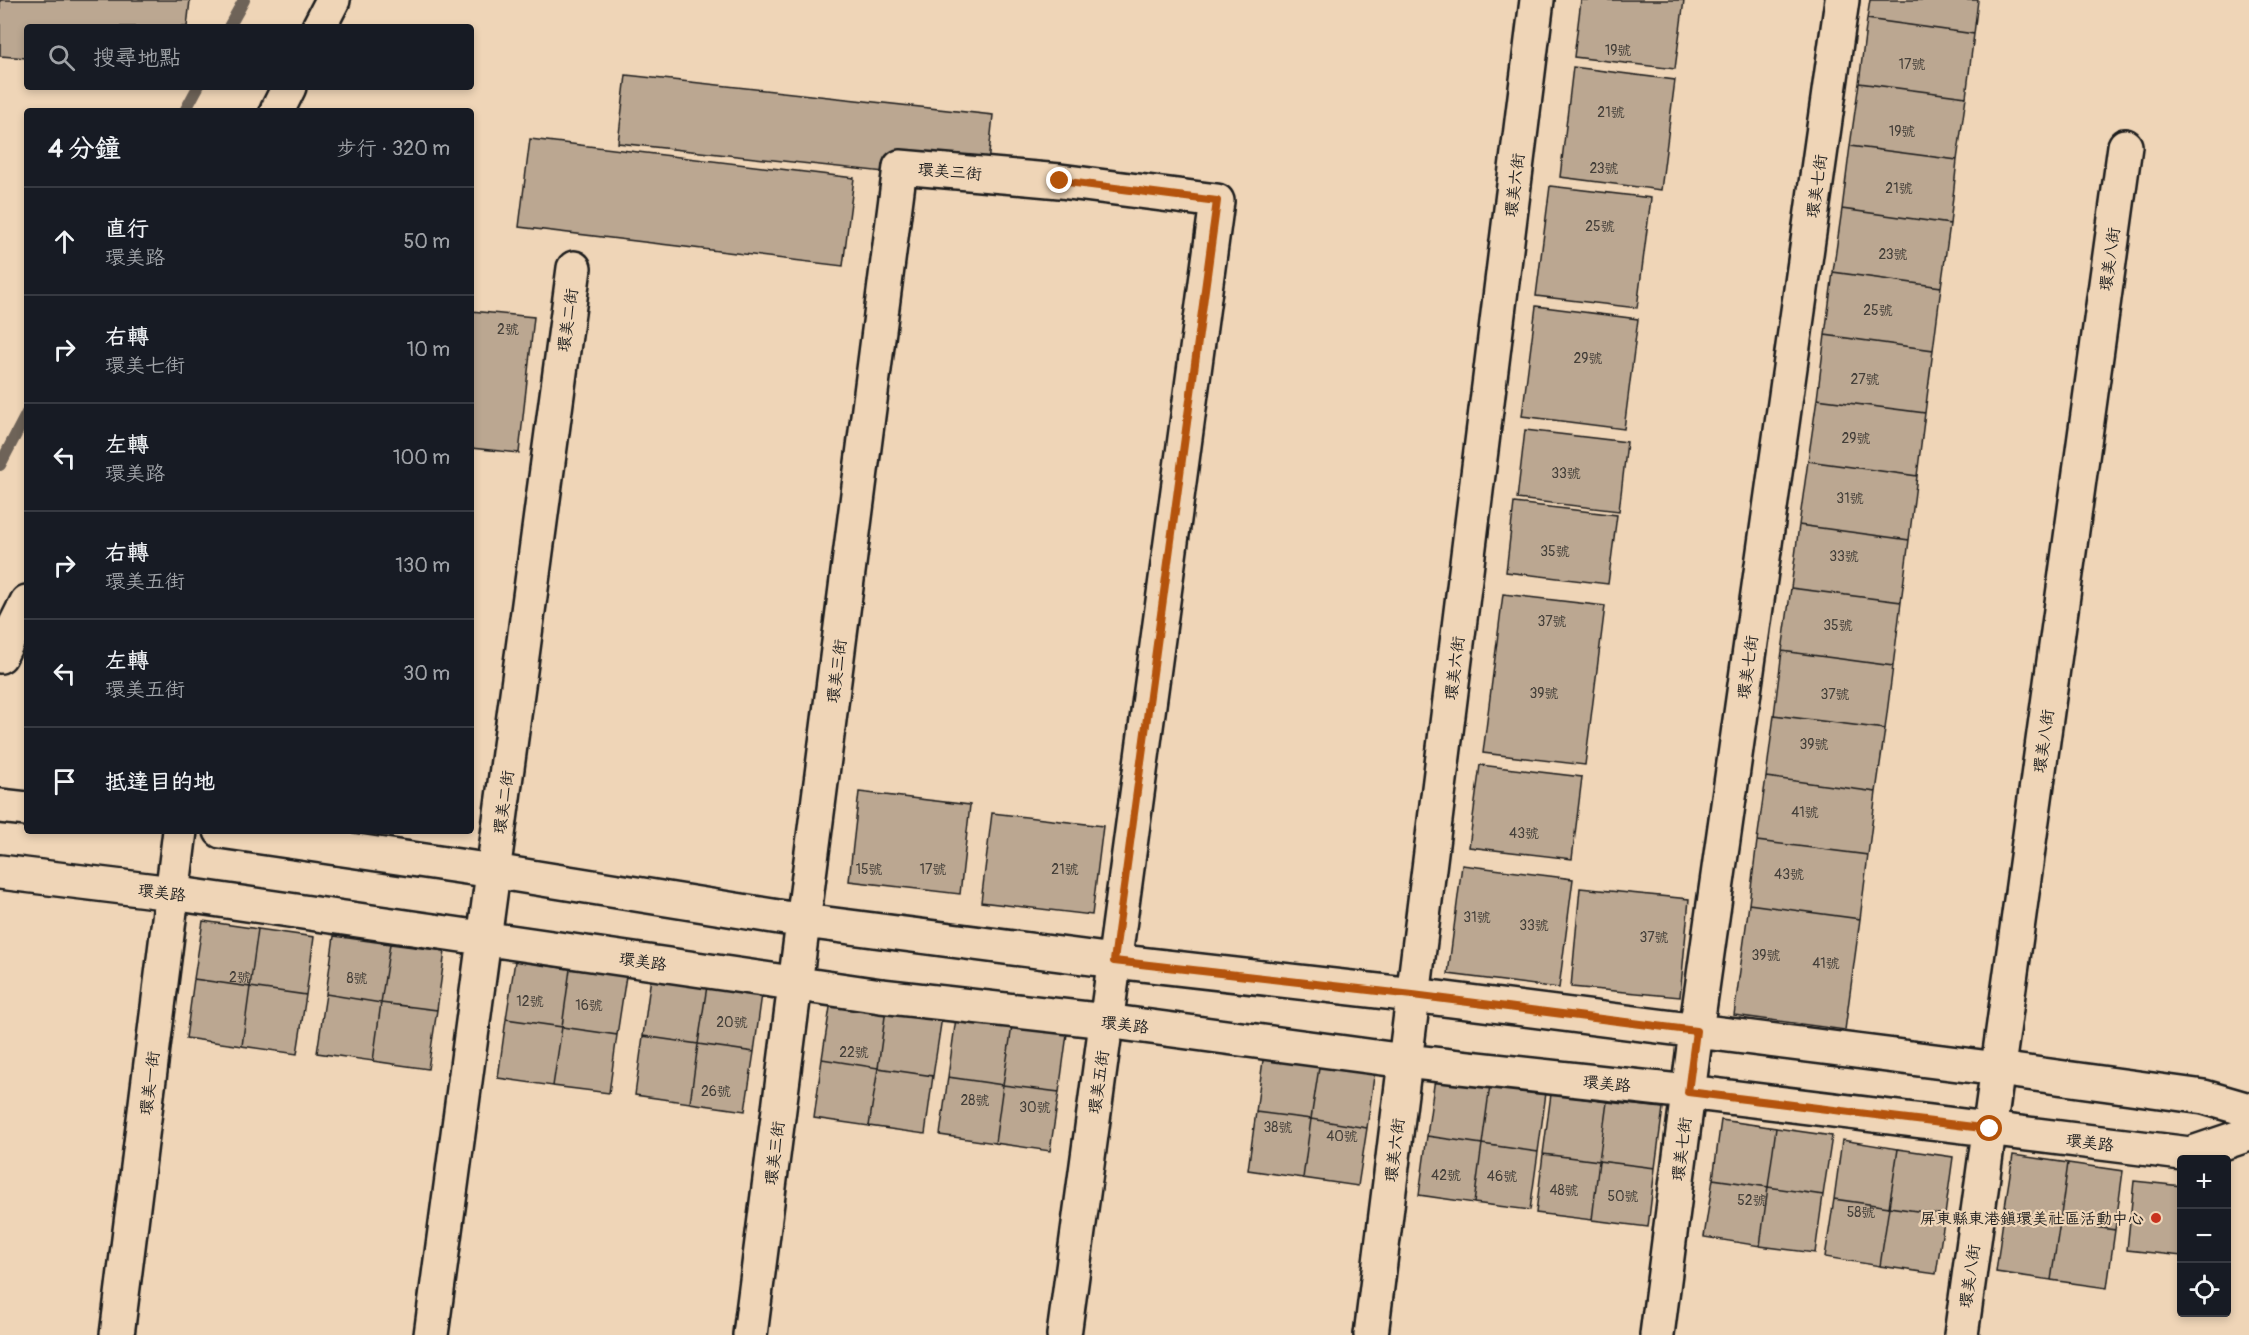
<!DOCTYPE html>
<html lang="zh-TW">
<meta charset="utf-8">
<style>
:root{--surface:#171b24;--page:#242831;--text:#f1f3f6;--muted:#9ea1a6;--line:#363941}
body{margin:0;font-family:Pangolin,"LXGW WenKai TC",sans-serif;background:var(--page);color:var(--text)}
.controls{position:absolute;right:18px;bottom:18px;display:grid;overflow:hidden;border-radius:6px;box-shadow:0 3px 9px #0003}
.controls button{width:54px;height:54px;display:grid;place-items:center;padding:0;border:0;border-bottom:2px solid var(--line);background:var(--surface);color:var(--text);font:30px sans-serif}
.stop{position:absolute;width:18px;height:18px;margin:-14px;border:4px solid #b45309;border-radius:50%;background:#fff}
.stop.end{background:#b45309;border-color:#fff;box-shadow:0 2px 6px #0008}
.list{margin:0;padding:0;list-style:none}
h2{display:flex;justify-content:space-between;align-items:center;height:78px;margin:0;padding:0 24px;font-size:26px}
h2 small{font-size:20px;font-weight:400;color:var(--muted)}
.list li{display:grid;grid-template-columns:39px 1fr auto;gap:18px;align-items:center;box-sizing:border-box;height:108px;padding:0 24px;border-top:2px solid var(--line)}
.list b{display:block;font-size:22px;white-space:nowrap}
.list p{margin:0;font-size:20px;white-space:nowrap;color:var(--muted)}
.list em{font-size:20px;font-style:normal;color:var(--muted)}
.icon{flex:none;width:33px;height:33px;fill:none;stroke:currentColor;stroke-width:2;stroke-linecap:round;stroke-linejoin:round}
.map{position:relative;flex:none;width:2249px;height:1335px;overflow:hidden}
.search{position:absolute;background:var(--surface);box-shadow:0 3px 9px #0003;left:24px;top:24px;width:450px;height:66px;display:flex;align-items:center;gap:15px;box-sizing:border-box;padding:0 21px;border-radius:6px;color:var(--muted);font-size:22px}
.panel{position:absolute;background:var(--surface);box-shadow:0 3px 9px #0003;left:24px;top:108px;width:450px;height:726px;border-radius:6px}
.map>svg:first-child{display:block}
.lines{fill:none;stroke-linecap:round;stroke-linejoin:round}
.stream{stroke:#6e6358;stroke-width:12}
.building{fill:#bba791;stroke:#1c1c1c;stroke-width:1.5}
.minor-casing{stroke:#1c1c1c;stroke-width:38}
.major-casing{stroke:#1c1c1c;stroke-width:38}
.minor{stroke:#efd5b7;stroke-width:33}
.major{stroke:#efd5b7;stroke-width:33}
.route{stroke:#b45309;stroke-width:8}
.poi-dot{fill:#c8321e;stroke:#efd5b7;stroke-width:2}
.labels{text-anchor:middle;stroke-width:4.5;stroke-linejoin:round;paint-order:stroke}
.number-label{font-size:14px;fill:#443f39}
.street-label{font-size:16px;fill:#1c1c1c;stroke:#efd5b7}
.poi-label{font-size:16px;fill:#1c1c1c;stroke:#efd5b7;text-anchor:end}
</style>
<div class="map">
<svg width="2249" height="1335" viewBox="0 0 2249 1335">
<rect width="100%" height="100%" fill="#efd5b7"/>
<filter id="ink" filterUnits="userSpaceOnUse"><feTurbulence type="fractalNoise" baseFrequency=".0167" numOctaves="2"/><feDisplacementMap in="SourceGraphic" scale="12" xChannelSelector="R" yChannelSelector="G"/><feConvolveMatrix kernelMatrix="1 2 1 2 8 2 1 2 1" color-interpolation-filters="sRGB"/></filter>
<g filter="url(#ink)">
<g class="lines">
<path class="stream" d="M229 27 244 0
M185 111 198 87
M0 465 27 413"/>
</g>
<path class="building" d="M0 0H190L187 27H27V58L0 56Z
M1581 0H1684L1675 69 1574 57Z
M1870 0H1978L1974 34 1867 19Z
M1867 19 1974 34 1966 97 1859 83Z
M1573 67 1675 80 1661 190 1560 177Z
M626 75 993 115 986 183 618 143Z
M1859 83 1966 97 1957 160 1850 146Z
M530 139 854 178 843 266 519 227Z
M1850 146 1957 160 1950 224 1842 209Z
M1550 186 1651 198 1637 308 1536 296Z
M1842 209 1950 224 1941 287 1833 272Z
M1833 272 1941 287 1933 350 1825 335Z
M1536 306 1638 319 1624 429 1522 416Z
M471 311 534 317 519 453 471 448Z
M1825 335 1933 350 1925 413 1817 399Z
M1817 399 1925 413 1917 476 1808 461Z
M1525 430 1627 442 1619 511 1517 499Z
M1808 461 1917 476 1909 540 1799 525Z
M1514 503 1617 515 1608 584 1506 572Z
M1799 525 1909 540 1901 602 1791 588Z
M1791 588 1901 602 1893 666 1782 651Z
M1503 594 1605 606 1585 765 1483 753Z
M1782 651 1893 666 1885 729 1774 715Z
M1774 715 1885 729 1876 792 1766 777Z
M1480 765 1582 777 1572 859 1469 847Z
M1766 777 1876 792 1868 855 1757 841Z
M859 792 970 805 960 894 849 881Z
M992 813 1103 826 1092 915 981 902Z
M1757 841 1868 855 1860 919 1749 904Z
M1462 865 1573 879 1559 988 1448 974Z
M1580 888 1689 899 1680 997 1571 987Z
M1749 904 1860 919 1845 1030 1734 1015Z
M203 921 258 929 250 987 194 979Z
M258 929 314 937 306 995 250 987Z
M334 936 390 944 381 1003 326 994Z
M390 944 445 951 437 1010 381 1003Z
M515 961 570 969 562 1027 506 1019Z
M570 969 626 976 617 1035 562 1027Z
M651 977 707 986 698 1044 643 1036Z
M194 979 250 987 242 1046 186 1038Z
M707 986 762 994 754 1052 698 1044Z
M250 987 306 995 297 1054 242 1046Z
M326 994 381 1003 373 1061 317 1053Z
M831 1001 886 1009 878 1068 822 1059Z
M381 1003 437 1010 428 1069 373 1061Z
M886 1009 942 1017 933 1076 878 1068Z
M956 1018 1012 1026 1003 1085 948 1077Z
M506 1019 562 1027 553 1086 498 1078Z
M1012 1026 1067 1034 1059 1092 1003 1085Z
M562 1027 617 1035 609 1093 553 1086Z
M643 1036 698 1044 690 1103 635 1095Z
M698 1044 754 1052 745 1111 690 1103Z
M1264 1053 1320 1061 1311 1119 1256 1112Z
M822 1059 878 1068 869 1126 814 1118Z
M1320 1061 1375 1069 1367 1128 1311 1119Z
M878 1068 933 1076 925 1134 869 1126Z
M948 1077 1003 1085 995 1143 940 1135Z
M1435 1078 1490 1085 1482 1144 1427 1136Z
M1003 1085 1059 1092 1050 1151 995 1143Z
M1490 1085 1546 1093 1538 1152 1482 1144Z
M1551 1094 1607 1102 1599 1161 1543 1154Z
M1607 1102 1663 1108 1655 1168 1599 1161Z
M1256 1112 1311 1119 1303 1178 1248 1170Z
M1311 1119 1367 1128 1358 1186 1303 1178Z
M1721 1120 1776 1128 1768 1187 1713 1179Z
M1776 1128 1832 1136 1823 1195 1768 1187Z
M1427 1136 1482 1144 1474 1203 1419 1195Z
M1842 1140 1898 1149 1889 1207 1834 1199Z
M1482 1144 1538 1152 1530 1210 1474 1203Z
M1898 1149 1953 1157 1945 1215 1889 1207Z
M1543 1154 1599 1161 1592 1220 1536 1213Z
M2013 1155 2068 1163 2060 1222 2004 1213Z
M1599 1161 1655 1168 1648 1227 1592 1220Z
M2068 1163 2123 1171 2115 1230 2060 1222Z
M1713 1179 1768 1187 1760 1246 1704 1237Z
M2134 1181 2182 1186V1256L2127 1250Z
M1768 1187 1823 1195 1815 1253 1760 1246Z
M1834 1199 1889 1207 1880 1266 1825 1257Z
M1889 1207 1945 1215 1936 1274 1880 1266Z
M2004 1213 2060 1222 2051 1280 1996 1272Z
M2060 1222 2115 1230 2107 1288 2051 1280Z"/>
<g class="lines">
<g class="minor-casing">
<path id="minor" d="M0 806 27 809
M221 831 493 871 804 921 1114 961 1413 995 1998 1069 2204 1097 2249 1110
M0 872 172 893 881 996 1106 1021 1405 1061 1688 1092 2190 1154 2249 1134
M117 1335 180 831
M431 1335 574 268
M750 1335 900 167 1060 181 1217 201 1064 1335
M1371 1335 1537 0
M1657 1335 1696 1031 1842 0
M1961 1335 2125 146"/>
</g>
<g class="major-casing">
<path id="major" d="M319 27 333 0
M277 111 289 87
M0 656 27 602"/>
</g>
<use href="#minor" class="minor"/>
<use href="#major" class="major"/>
</g>
</g>
<g class="lines" filter="url(#ink)">
<path class="route" d="M1060 181 1217 201 1114 961 1413 995 1696 1031 1688 1092 1990 1129"/>
</g>
<circle class="poi-dot" cx="2156" cy="1218" r="6"/>
<g class="labels">
<g class="number-label">
<text x="1618" y="55">19號</text>
<text x="1912" y="69">17號</text>
<text x="1611" y="117">21號</text>
<text x="1902" y="136">19號</text>
<text x="1604" y="173">23號</text>
<text x="1899" y="193">21號</text>
<text x="1600" y="231">25號</text>
<text x="1893" y="259">23號</text>
<text x="1878" y="315">25號</text>
<text x="508" y="334">2號</text>
<text x="1588" y="363">29號</text>
<text x="1865" y="384">27號</text>
<text x="1856" y="443">29號</text>
<text x="1566" y="478">33號</text>
<text x="1850" y="503">31號</text>
<text x="1555" y="556">35號</text>
<text x="1844" y="561">33號</text>
<text x="1552" y="626">37號</text>
<text x="1838" y="630">35號</text>
<text x="1544" y="698">39號</text>
<text x="1835" y="699">37號</text>
<text x="1814" y="749">39號</text>
<text x="1805" y="817">41號</text>
<text x="1524" y="838">43號</text>
<text x="869" y="874">15號</text>
<text x="933" y="874">17號</text>
<text x="1065" y="874">21號</text>
<text x="1789" y="879">43號</text>
<text x="1477" y="922">31號</text>
<text x="1534" y="930">33號</text>
<text x="1654" y="942">37號</text>
<text x="1766" y="960">39號</text>
<text x="1826" y="968">41號</text>
<text x="240" y="982">2號</text>
<text x="357" y="983">8號</text>
<text x="530" y="1006">12號</text>
<text x="589" y="1010">16號</text>
<text x="732" y="1027">20號</text>
<text x="854" y="1057">22號</text>
<text x="716" y="1096">26號</text>
<text x="975" y="1105">28號</text>
<text x="1035" y="1112">30號</text>
<text x="1278" y="1132">38號</text>
<text x="1342" y="1141">40號</text>
<text x="1446" y="1180">42號</text>
<text x="1502" y="1181">46號</text>
<text x="1564" y="1195">48號</text>
<text x="1623" y="1201">50號</text>
<text x="1752" y="1205">52號</text>
<text x="1861" y="1217">58號</text>
</g>
<g class="street-label">
<text transform="translate(950 171) rotate(5)" y="6">環美三街</text>
<text transform="translate(1514 185) rotate(-83)" y="6">環美六街</text>
<text transform="translate(1816 186) rotate(-82)" y="6">環美七街</text>
<text transform="translate(2109 259) rotate(-82)" y="6">環美八街</text>
<text transform="translate(567 320) rotate(-82)" y="6">環美二街</text>
<text transform="translate(1747 667) rotate(-82)" y="6">環美七街</text>
<text transform="translate(1454 668) rotate(-83)" y="6">環美六街</text>
<text transform="translate(836 671) rotate(-83)" y="6">環美三街</text>
<text transform="translate(2043 741) rotate(-82)" y="6">環美八街</text>
<text transform="translate(503 802) rotate(-82)" y="6">環美二街</text>
<text transform="translate(162 892) rotate(7)" y="6">環美路</text>
<text transform="translate(643 961) rotate(8)" y="6">環美路</text>
<text transform="translate(1125 1024) rotate(7)" y="6">環美路</text>
<text transform="translate(1098 1082) rotate(-82)" y="6">環美五街</text>
<text transform="translate(149 1083) rotate(-83)" y="6">環美一街</text>
<text transform="translate(1607 1083) rotate(6)" y="6">環美路</text>
<text transform="translate(2090 1142) rotate(7)" y="6">環美路</text>
<text transform="translate(1681 1149) rotate(-83)" y="6">環美七街</text>
<text transform="translate(1394 1150) rotate(-83)" y="6">環美六街</text>
<text transform="translate(774 1153) rotate(-83)" y="6">環美三街</text>
<text transform="translate(1969 1276) rotate(-82)" y="6">環美八街</text>
</g>
<g class="poi-label">
<text x="2144" y="1224">屏東縣東港鎮環美社區活動中心</text>
</g>
</g>
</svg>
<div class="controls">
<button>+</button>
<button>−</button>
<button><svg class="icon" aria-label="locate" viewBox="0 0 24 24"><circle cx="12" cy="12" r="6"/><path d="M12 2v4M12 18v4M2 12h4M18 12h4"/></svg></button>
</div>
<div class="stop" style="left:1990px;top:1129px"></div>
<div class="stop end" style="left:1060px;top:181px"></div>
<div class="search"><svg class="icon" aria-label="search" viewBox="0 0 24 24"><circle cx="10" cy="10" r="6"/><path d="M15 15l6 6"/></svg>搜尋地點</div>
<section class="panel">
<h2>4 分鐘<small>步行 · 320 m</small></h2>
<ul class="list">
<li><svg class="icon" aria-label="ahead" viewBox="0 0 24 24"><path d="M12 20V5M6 11l6-6 6 6"/></svg><div><b>直行</b><p>環美路</p></div><em>50 m</em></li>
<li><svg class="icon" aria-label="right" viewBox="0 0 24 24"><path d="M7 20v-9h11M14 6l5 5-5 5"/></svg><div><b>右轉</b><p>環美七街</p></div><em>10 m</em></li>
<li><svg class="icon" aria-label="left" viewBox="0 0 24 24"><path d="M17 20v-9H6M10 6l-5 5 5 5"/></svg><div><b>左轉</b><p>環美路</p></div><em>100 m</em></li>
<li><svg class="icon" aria-label="right" viewBox="0 0 24 24"><path d="M7 20v-9h11M14 6l5 5-5 5"/></svg><div><b>右轉</b><p>環美五街</p></div><em>130 m</em></li>
<li><svg class="icon" aria-label="left" viewBox="0 0 24 24"><path d="M17 20v-9H6M10 6l-5 5 5 5"/></svg><div><b>左轉</b><p>環美五街</p></div><em>30 m</em></li>
<li><svg class="icon" aria-label="arrive" viewBox="0 0 24 24"><path d="M6 21V4h12l-3 4 3 4H6"/></svg><div><b>抵達目的地</b></div></li>
</ul>
</section>
</div>
